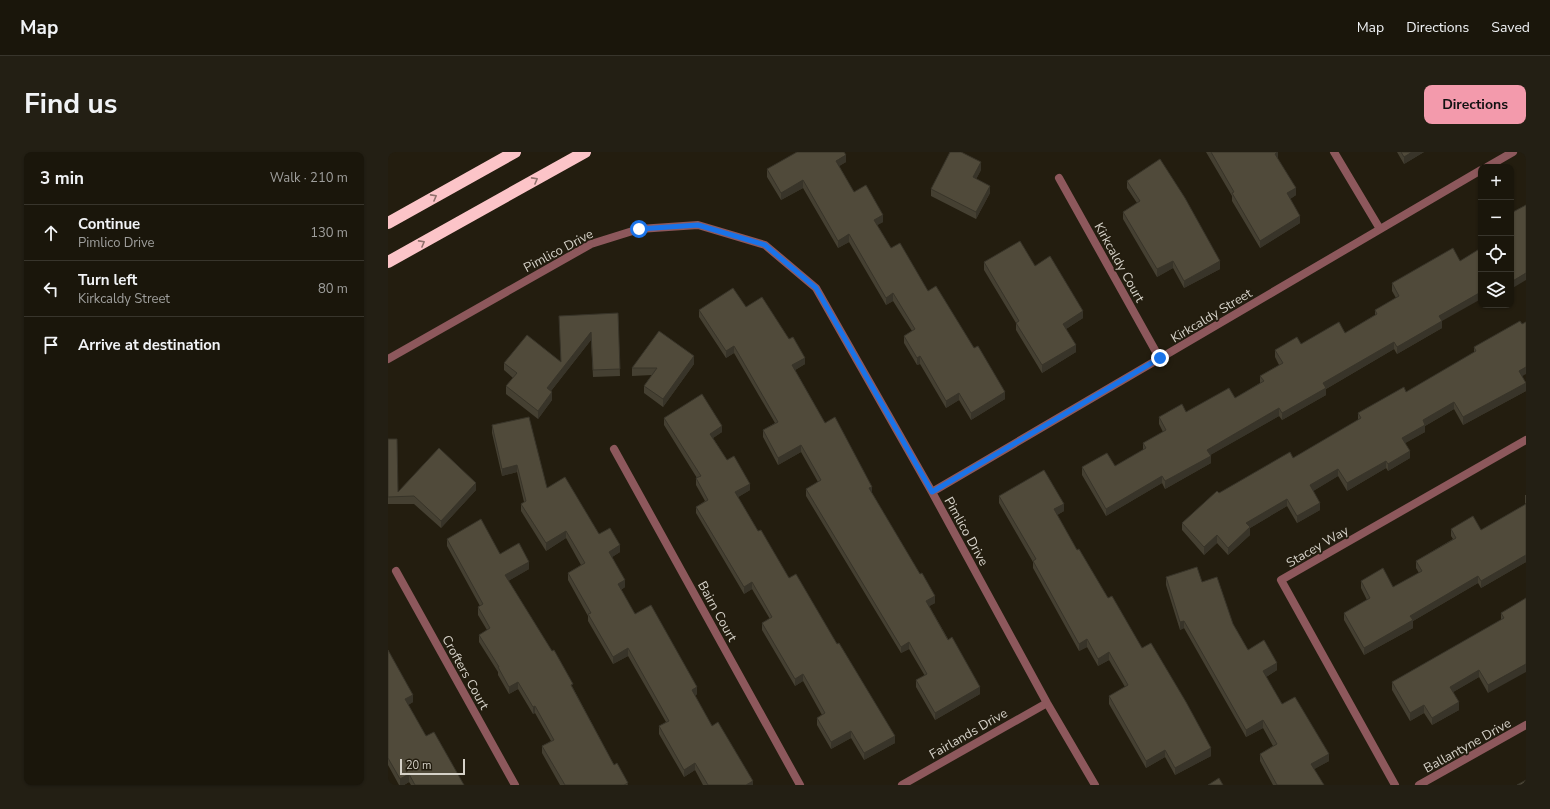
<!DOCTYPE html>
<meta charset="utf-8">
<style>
:root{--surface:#1a160b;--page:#231f14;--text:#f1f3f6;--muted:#9f9f9d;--line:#38352c;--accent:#f39aac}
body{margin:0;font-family:"Nunito Sans",sans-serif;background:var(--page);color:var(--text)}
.controls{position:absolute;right:12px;top:12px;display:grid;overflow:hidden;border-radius:8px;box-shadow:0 1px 3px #0004}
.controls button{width:36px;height:36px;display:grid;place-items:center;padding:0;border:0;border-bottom:1px solid var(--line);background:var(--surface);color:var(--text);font:20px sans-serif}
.scale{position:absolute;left:12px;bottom:10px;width:65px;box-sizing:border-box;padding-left:4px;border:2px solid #d5d1c8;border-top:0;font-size:11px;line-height:14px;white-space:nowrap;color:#d5d1c8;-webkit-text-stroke:3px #231d0f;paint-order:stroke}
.stop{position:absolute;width:12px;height:12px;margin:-9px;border:3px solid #1a73e8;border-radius:50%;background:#fff}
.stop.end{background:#1a73e8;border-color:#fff;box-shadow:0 1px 4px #0008}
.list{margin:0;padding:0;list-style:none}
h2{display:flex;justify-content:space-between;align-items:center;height:52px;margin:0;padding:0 16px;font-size:17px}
h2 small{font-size:13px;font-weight:400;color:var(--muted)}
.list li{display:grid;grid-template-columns:26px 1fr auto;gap:12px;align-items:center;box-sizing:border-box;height:56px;padding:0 16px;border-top:1px solid var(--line)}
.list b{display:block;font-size:15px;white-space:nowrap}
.list p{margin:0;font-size:13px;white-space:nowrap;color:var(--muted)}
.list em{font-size:13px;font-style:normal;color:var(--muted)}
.icon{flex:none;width:22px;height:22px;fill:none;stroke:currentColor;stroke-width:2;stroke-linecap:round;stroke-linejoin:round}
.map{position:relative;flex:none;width:1138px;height:633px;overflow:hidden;border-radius:8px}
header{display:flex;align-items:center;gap:24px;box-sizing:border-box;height:56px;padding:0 20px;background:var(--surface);border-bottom:1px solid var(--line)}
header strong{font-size:19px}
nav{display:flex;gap:22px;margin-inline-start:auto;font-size:14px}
.intro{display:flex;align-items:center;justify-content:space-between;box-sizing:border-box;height:96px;padding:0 24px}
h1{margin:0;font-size:28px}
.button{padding:10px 18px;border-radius:8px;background:var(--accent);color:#111;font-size:14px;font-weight:700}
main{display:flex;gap:24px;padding:0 24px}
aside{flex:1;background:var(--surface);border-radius:8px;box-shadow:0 1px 3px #0004}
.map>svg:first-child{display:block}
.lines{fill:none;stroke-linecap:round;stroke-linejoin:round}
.street{stroke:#8d585c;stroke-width:8}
.highway{stroke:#fcc4c8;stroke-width:12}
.wall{fill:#454032}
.shaded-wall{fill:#383429}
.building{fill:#504a3a;stroke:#383429}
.oneway{stroke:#90706c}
.route{stroke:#1a73e8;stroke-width:5}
.labels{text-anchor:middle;stroke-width:3.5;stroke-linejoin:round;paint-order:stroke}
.street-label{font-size:13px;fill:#d5d1c8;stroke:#231d0f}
</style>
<header>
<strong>Map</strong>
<nav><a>Map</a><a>Directions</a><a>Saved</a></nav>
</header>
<div class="intro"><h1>Find us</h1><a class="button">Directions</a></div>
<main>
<aside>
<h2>3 min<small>Walk · 210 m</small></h2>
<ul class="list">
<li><svg class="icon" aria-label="ahead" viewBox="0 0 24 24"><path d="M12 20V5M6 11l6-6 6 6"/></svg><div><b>Continue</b><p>Pimlico Drive</p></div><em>130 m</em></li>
<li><svg class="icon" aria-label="left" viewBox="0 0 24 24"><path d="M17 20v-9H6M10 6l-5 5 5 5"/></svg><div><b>Turn left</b><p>Kirkcaldy Street</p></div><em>80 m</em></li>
<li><svg class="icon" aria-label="arrive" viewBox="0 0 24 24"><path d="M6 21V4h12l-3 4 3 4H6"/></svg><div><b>Arrive at destination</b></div></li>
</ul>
</aside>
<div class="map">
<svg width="1138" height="633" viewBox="0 0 1138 633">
<rect width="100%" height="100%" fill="#231d0f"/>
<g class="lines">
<path class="street" d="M946 0 992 77
M1099 15 1125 0
M671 26 772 207
M0 207 203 92 251 77 310 73 377 93 428 136 544 340 659 551 707 633
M226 297 412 633
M544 340 1093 18
M8 419 127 633
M514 633 659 551
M1007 633 893 428 1138 288
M1031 633 1138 573"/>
<path class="highway" d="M0 71 127 0
M0 110 197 0"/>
</g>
<path class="wall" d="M818 0H890V7L908 43 902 47 912 71 872 96 844 49V44Z
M1009 0H1036L1016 12Z
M458 10 451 14 466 40 495 70 489 73 503 96 540 139 617 247 583 268 571 248 558 256 532 212 529 213 516 191V184L524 179 505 149 498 153 461 90 450 96 415 36 393 48 379 25V17Z
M593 18 588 27 602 41 588 67 543 44V37Z
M739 29 832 117 796 136 785 116 769 125 735 67V60L749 51 739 36Z
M596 110 647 114 695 166 678 177 688 200 654 221 628 178V171L596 118Z
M1004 131 1054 169V176L1009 202 1006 197 938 237V243L894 268 891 264 822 303 823 311 777 337 774 331 718 364 694 323V315L727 314 755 298V291L775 280 771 272V265L798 260 847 246 872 231V224L891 213 887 205V198L913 192 957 181 987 163V158L1008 146 1004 139Z
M358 155 417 212 407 218 437 271 484 341 547 451 541 454 592 542 547 568 528 535V528L537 524 521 497 513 501 418 344V337L430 330 413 300 390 313 375 285V278L387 271 346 201 338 206 311 165V158Z
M230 161 232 224 205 225 203 188 163 239 164 248 150 267 118 242V234L125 226 116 218V211L173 210Z
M1086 195 1134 224 1138 239 1075 273 1066 257 1037 274V280L1017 291 1022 306 1000 319 998 316 959 339 950 324 925 339 932 358 909 371 899 354 862 376V383L840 403 829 391 816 403 794 378V371L831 341 905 306 970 268V261L1018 240 1086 201Z
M306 212 275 255 256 241V234L264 223 244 224V216Z
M276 266 334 280 325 286 339 308 362 338 350 345 370 379 401 426 449 492 507 591 476 608 463 586 443 597 429 573V566L434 563 415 529 407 534 374 478V471L382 467 364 437 356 442 308 361V355L317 349 308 333V326H309L276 273Z
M104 273 159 336 232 400 224 405 237 435 233 438 247 462 309 542 307 544 324 574 365 633H315L307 618 296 625 271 582V574L278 570 240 504 225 512 200 469V464L180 428V421L193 413 178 386 158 399 133 359V352L136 350 129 320 114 324 104 281Z
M0 287 10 340 88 338 53 376 26 352H0Z
M1137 343H1138V410L1093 436 1090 431 1025 469V476L976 503 956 468V461L979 448 973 436V429L1005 435 1031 421 1028 416V409L1065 387 1063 384V377L1093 378 1138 352 1137 351Z
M611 344 676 359 669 363 689 398 720 446 754 496 823 604 787 623 777 605 758 616 721 552V544L737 535 721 508 710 514 699 495 691 499 645 416V410L611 351Z
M59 387 112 402 141 417 120 429 185 536 226 613 240 633H172L154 601V594L163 589 147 561 145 562 130 537 121 542 110 523V520L91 490V483L99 478 90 463V455L92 454 59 394Z
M778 425 814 430 845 472 860 498 889 518 878 525 894 552 941 609 926 617 936 633H885L872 609V602L885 594 875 576 858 585 796 476 792 478 778 433Z
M1138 446 1100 541 1091 525 1065 540 1071 558 1044 573 1036 561 1022 569 1004 538V530L1113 468V461Z
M0 498 25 550 20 553 38 584 76 633H23L21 630 16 633H11L0 613Z"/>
<path class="shaded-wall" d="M889 0H890V7L887 2Z
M1024 0H1036L1016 12V5Z
M458 3V10L448 16V9Z
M593 10V18L585 33V25Z
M415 28V36L393 48V41Z
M602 34V41L588 67V60Z
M908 36V43L899 49V41Z
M495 63V70L486 75V68Z
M912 64V71L872 96V89Z
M461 82V90L450 96V89Z
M785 109V116L769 125V117Z
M832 109V117L796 136V129Z
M1138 121V128L1123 137V130Z
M1093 140V147L1054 169V176L1009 202V195L1051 164Z
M505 141V149L498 153V146Z
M695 159V166L675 179V172Z
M203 180V188L159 244V236Z
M1006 190V197L938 237V243L894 268V261L935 231Z
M688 193V200L654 221V213Z
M346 194V201L338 206V199Z
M306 204V212L275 255V247Z
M532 204V212L529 213V206Z
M417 206V212L404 220V213Z
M1138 215V222L1131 226V219Z
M1138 231V239L1075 273V265Z
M164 240V248L150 267V259Z
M617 240V247L583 268V261Z
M571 241V248L558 256V249Z
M1066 250V257L1037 274V280L1014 293V286L1035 268Z
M891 256V264L819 305V298Z
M334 274V280L322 288V282Z
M413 293V300L390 313V306Z
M1022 299V306L1000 319V312Z
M823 304V311L777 337V329Z
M998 309V316L959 339V331Z
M129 313V320L114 324V317Z
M950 317V324L922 341V333Z
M774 324V331L718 364V357Z
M88 331V338L53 376V369Z
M362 332V338L347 347V340Z
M484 335V341L481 336Z
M899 347V354L862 376V383L840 403V396L858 371Z
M932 351V358L909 371V364Z
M676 352V359L666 365V357Z
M178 379V386L158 399V391Z
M829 383V391L816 403V395Z
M232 393V400L221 407V400Z
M1138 403V410L1093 436V429Z
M141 410V417L117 431V423Z
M1090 424V431L1025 469V476L976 503V496L1022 464Z
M237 428V435L230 440V432Z
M364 430V437L356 442V435Z
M547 444V451L538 456V449Z
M796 469V476L792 478V470Z
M699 487V495L691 499V492Z
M521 490V497L513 501V495Z
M240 496V504L225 512V505Z
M721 500V508L710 514V507Z
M889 511V518L875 527V519Z
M1138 512V520L1100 541V533Z
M1091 518V525L1062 542V535Z
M415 522V529L407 534V527Z
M130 530V537L121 542V535Z
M309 535V542L304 545V538Z
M592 535V542L547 568V561Z
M25 543V550L17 555V547Z
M1071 550V558L1044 573V566Z
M1036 553V561L1022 569V561Z
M147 554V561L145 562V555Z
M875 568V576L858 585V578Z
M463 579V586L443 597V590Z
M507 584V591L476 608V601Z
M823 596V604L787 623V616Z
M777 598V605L758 616V609Z
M941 602V609L923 619V612Z
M307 611V618L296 625V618Z
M21 622V630L16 633H12V627Z
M365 629V633H358Z"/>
<path class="building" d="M409 0H456L458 3 448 9 466 40 478 33 495 63 486 68 503 96 512 91 540 139 548 134 586 196 590 194 617 240 583 261 571 241 558 249 532 204 529 206 516 184 527 177 505 141 498 146 461 82 450 89 415 28 393 41 379 17Z
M562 0H573L593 10 585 25 602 34 588 60 543 37Z
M823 0H889L887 2 908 36 899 41 912 64 872 89 844 41 846 40Z
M1013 0H1024L1016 5Z
M772 7 797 46 832 109 796 129 785 109 769 117 735 60 752 49 739 29Z
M1138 53V121L1123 130V61Z
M632 89 647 114 662 104 695 159 675 172 688 193 654 213 628 171 631 169 596 110Z
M1065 96 1072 109 1093 96V140L1051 164 1054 169 1009 195 1006 190 935 231 938 236 894 261 891 256 819 298 823 304 777 329 774 324 718 357 694 315 719 301 727 314 758 296 755 291 778 278 771 265 794 252 798 260 841 236 847 246 876 229 872 224 895 211 887 198 909 185 913 192 951 170 957 181 989 162 987 158 1011 144 1004 131Z
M345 136 358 155 374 145 401 187 405 185 417 206 404 213 437 271 447 265 484 335 481 336 532 422 534 421 547 444 538 449 560 488 564 485 592 535 547 561 528 528 539 522 521 490 513 495 418 337 433 328 413 293 390 306 375 278 390 270 346 194 338 199 311 158Z
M230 161 232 217 205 218 203 180 159 236 164 240 150 259 118 234 129 221 116 211 139 183 173 210 171 164Z
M1132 169 1134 172 1138 170V215L1131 219 1138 231 1075 265 1066 250 1035 268 1037 273 1014 286 1022 299 1000 312 998 309 959 331 950 317 922 333 932 351 909 364 899 347 858 371 862 375 840 396 829 383 816 395 794 371 829 339 831 341 902 300 905 306 973 266 970 261 1016 235 1018 240 1088 199 1086 195Z
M271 179 306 204 275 247 256 234 269 216H244Z
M314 242 334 274 322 282 339 308 346 304 362 332 347 340 370 379 373 378 401 426 408 422 449 492 451 491 507 584 476 601 463 579 443 590 429 566 437 561 415 522 407 527 374 471 384 465 364 430 356 435 308 355 320 348 308 326 313 324 276 266Z
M141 265 159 336 177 325 211 382 222 376 232 393 221 400 237 428 230 432 247 462 263 453 309 535 304 538 324 574 330 570 365 629 358 633H320L307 611 296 618 271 574 281 569 240 496 225 505 200 462 203 461 180 421 197 411 178 379 158 391 133 352 138 349 129 313 114 317 104 273Z
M0 287H9L10 340 51 296 88 331 53 369 26 344 0 345Z
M656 318 676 352 666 357 689 398 691 397 720 446 724 444 754 496 763 491 798 550 823 596 787 616 777 598 758 609 721 544 740 533 721 500 710 507 699 487 691 492 645 409 648 407 611 344Z
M1138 352V403L1093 429 1090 424 1022 464 1025 468 976 496 956 461 982 446 973 429 995 416 1005 435 1034 419 1028 409 1068 386 1063 377 1085 364 1093 378Z
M93 367 112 402 131 391 141 410 117 423 164 499 166 498 185 532 183 533 226 613 229 611 240 631 236 633H177L154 594 166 588 147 554 145 555 130 530 121 535 110 515H111L91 483 102 476 90 455 95 452 59 387Z
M809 415 814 430 829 425 845 472 860 498 876 488 889 511 875 519 894 552 907 545 941 602 923 612 936 633H889L872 602 889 592 875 568 858 578 796 469 792 470 778 425Z
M1138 446V512L1100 533 1091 518 1062 535 1071 550 1044 566 1036 553 1022 561 1004 530 1116 466 1113 461Z
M0 498 25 543 17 547 38 584 46 580 76 633H27L21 622 12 627 0 606Z
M831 626 835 633H820Z
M1138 628V633H1129Z"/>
<defs><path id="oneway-chevron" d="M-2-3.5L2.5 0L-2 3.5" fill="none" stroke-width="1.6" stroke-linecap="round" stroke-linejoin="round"/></defs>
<g class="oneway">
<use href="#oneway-chevron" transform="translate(147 28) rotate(-29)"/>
<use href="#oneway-chevron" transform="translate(46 45) rotate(-29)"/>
<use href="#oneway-chevron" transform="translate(34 91) rotate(-29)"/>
</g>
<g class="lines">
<path class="route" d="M251 77 310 73 377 93 428 136 544 340 772 206"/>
</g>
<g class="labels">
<g class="street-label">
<text transform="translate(170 98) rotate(-28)" y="5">Pimlico Drive</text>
<text transform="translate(732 110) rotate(61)" y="5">Kirkcaldy Court</text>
<text transform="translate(823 163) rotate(-31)" y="5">Kirkcaldy Street</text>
<text transform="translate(579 379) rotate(61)" y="5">Pimlico Drive</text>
<text transform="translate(929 394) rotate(-30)" y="5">Stacey Way</text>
<text transform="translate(330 459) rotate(61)" y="5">Bairn Court</text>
<text transform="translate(78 520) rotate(61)" y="5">Crofters Court</text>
<text transform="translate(580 581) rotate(-30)" y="5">Fairlands Drive</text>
<text transform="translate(1079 593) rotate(-29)" y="5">Ballantyne Drive</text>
</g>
</g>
</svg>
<div class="controls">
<button>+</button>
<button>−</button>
<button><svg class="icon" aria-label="locate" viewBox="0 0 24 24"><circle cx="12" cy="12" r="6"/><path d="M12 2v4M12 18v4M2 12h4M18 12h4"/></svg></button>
<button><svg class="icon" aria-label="layers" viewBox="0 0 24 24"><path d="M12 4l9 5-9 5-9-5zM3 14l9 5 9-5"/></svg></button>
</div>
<div class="scale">20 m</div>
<div class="stop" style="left:251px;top:77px"></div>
<div class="stop end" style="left:772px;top:206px"></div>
</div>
</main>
